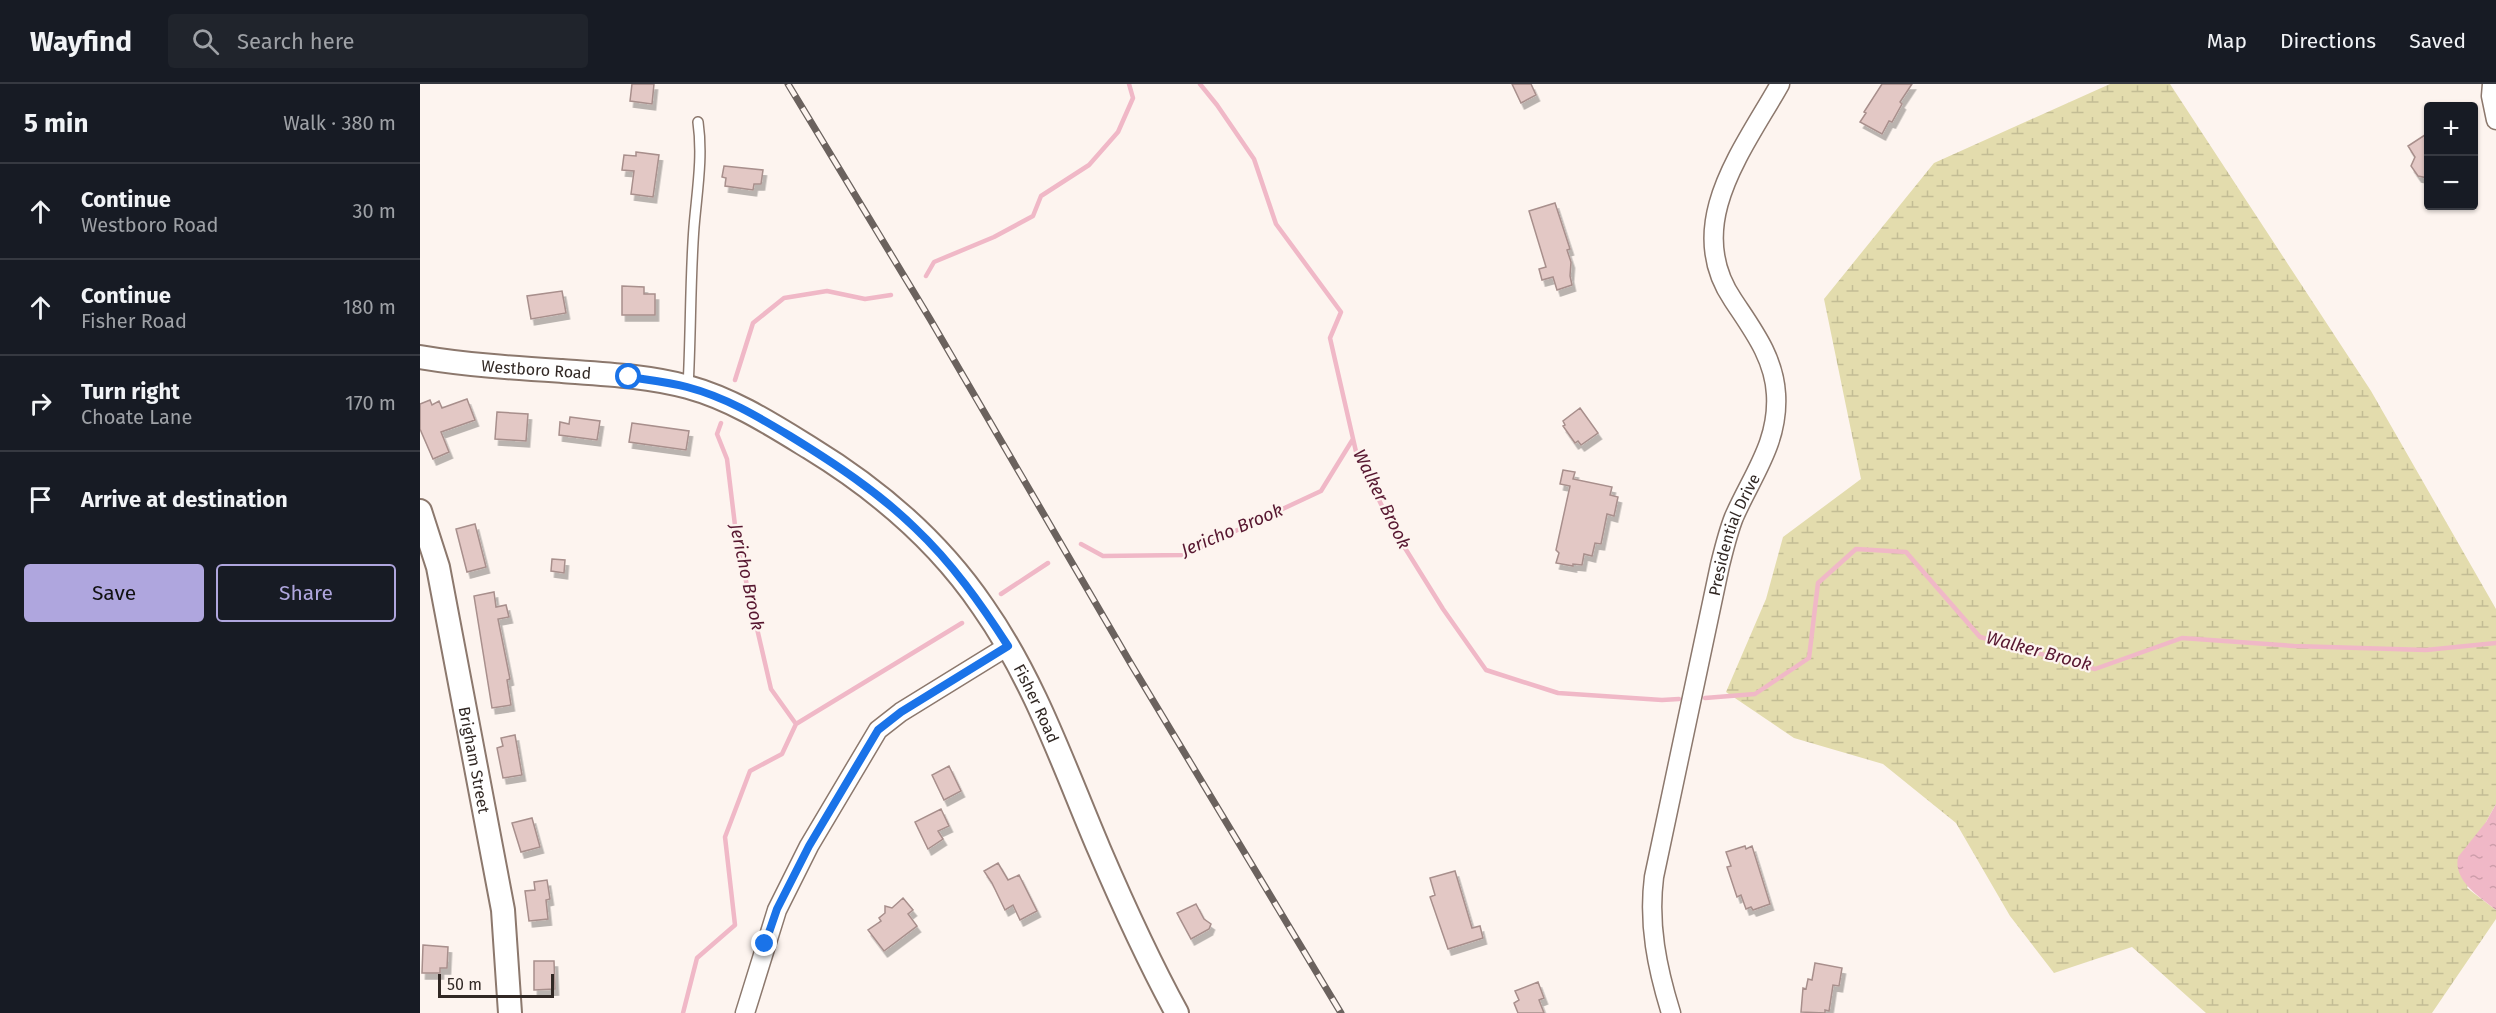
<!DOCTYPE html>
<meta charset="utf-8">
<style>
:root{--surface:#171b24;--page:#20242c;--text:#f1f3f6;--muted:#9ea1a6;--line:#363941;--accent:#afa6de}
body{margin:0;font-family:"Fira Sans",sans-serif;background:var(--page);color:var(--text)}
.controls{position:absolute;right:18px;top:18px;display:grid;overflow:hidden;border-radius:6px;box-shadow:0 2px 4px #0004}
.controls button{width:54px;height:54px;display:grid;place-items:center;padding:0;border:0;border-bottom:2px solid var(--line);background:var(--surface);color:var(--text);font:30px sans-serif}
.scale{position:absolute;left:18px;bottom:15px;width:116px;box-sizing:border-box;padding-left:6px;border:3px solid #312824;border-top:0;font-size:16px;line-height:21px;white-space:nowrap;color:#312824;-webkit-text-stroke:4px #fdf4ef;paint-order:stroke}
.stop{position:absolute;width:18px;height:18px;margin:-14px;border:4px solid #1a73e8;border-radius:50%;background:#fff}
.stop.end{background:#1a73e8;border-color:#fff;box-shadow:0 2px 6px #0008}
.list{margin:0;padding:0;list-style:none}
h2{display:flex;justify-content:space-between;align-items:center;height:78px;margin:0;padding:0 24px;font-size:26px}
h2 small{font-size:20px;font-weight:400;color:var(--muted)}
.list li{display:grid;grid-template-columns:39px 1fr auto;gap:18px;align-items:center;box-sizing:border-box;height:96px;padding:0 24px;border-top:2px solid var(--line)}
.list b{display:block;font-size:22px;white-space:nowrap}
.list p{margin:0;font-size:20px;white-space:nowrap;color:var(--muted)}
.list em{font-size:20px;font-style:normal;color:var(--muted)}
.actions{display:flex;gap:12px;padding:18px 24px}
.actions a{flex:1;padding:14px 0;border:2px solid var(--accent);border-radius:6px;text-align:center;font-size:21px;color:var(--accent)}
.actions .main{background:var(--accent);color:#111}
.icon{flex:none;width:33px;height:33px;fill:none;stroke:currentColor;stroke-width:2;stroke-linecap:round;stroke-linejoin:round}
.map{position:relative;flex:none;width:2076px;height:929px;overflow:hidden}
header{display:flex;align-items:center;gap:36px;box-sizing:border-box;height:84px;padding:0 30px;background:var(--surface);border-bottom:2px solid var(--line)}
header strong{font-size:28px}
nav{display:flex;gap:33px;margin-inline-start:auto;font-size:21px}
.search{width:420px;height:54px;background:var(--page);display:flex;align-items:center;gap:15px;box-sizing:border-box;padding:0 21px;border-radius:6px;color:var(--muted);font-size:22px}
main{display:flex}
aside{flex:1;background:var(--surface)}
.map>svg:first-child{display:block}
.wetland{fill:url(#wetland-marsh)}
.water{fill:url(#water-ripples)}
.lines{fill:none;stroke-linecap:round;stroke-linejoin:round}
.stream{stroke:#f0b8c7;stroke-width:4.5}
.building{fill:#e3c8c5;stroke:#a88f8c;stroke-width:1.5;filter:url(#shadow)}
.service-casing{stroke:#8c786d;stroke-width:12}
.minor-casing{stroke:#8c786d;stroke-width:21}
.tertiary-casing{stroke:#8c786d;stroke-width:26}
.service{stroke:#fff;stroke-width:9}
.minor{stroke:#fff;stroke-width:18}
.tertiary{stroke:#fff;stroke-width:22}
.rail-casing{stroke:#6b625e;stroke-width:7}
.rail{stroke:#fdf4ef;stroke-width:4.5;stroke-dasharray:14;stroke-linecap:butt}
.route{stroke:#1a73e8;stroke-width:8}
.labels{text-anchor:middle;stroke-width:4.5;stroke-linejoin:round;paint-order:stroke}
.street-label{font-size:16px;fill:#312824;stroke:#fdf4ef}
.water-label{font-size:18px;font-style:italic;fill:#571730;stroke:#fdf4ef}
</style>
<header>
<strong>Wayfind</strong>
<div class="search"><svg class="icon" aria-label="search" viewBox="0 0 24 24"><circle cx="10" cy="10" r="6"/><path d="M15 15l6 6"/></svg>Search here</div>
<nav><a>Map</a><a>Directions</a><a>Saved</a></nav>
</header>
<main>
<aside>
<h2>5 min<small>Walk · 380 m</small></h2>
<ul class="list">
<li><svg class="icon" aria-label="ahead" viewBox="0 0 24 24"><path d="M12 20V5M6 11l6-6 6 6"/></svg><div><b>Continue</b><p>Westboro Road</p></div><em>30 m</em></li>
<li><svg class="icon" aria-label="ahead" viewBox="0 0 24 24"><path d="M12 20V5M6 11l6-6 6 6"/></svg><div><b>Continue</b><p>Fisher Road</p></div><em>180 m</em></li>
<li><svg class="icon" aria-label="right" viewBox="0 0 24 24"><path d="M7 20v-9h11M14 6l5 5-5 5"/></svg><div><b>Turn right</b><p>Choate Lane</p></div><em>170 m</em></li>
<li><svg class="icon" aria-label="arrive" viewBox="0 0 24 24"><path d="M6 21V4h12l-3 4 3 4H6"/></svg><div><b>Arrive at destination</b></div></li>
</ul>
<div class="actions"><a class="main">Save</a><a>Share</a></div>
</aside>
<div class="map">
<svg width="2076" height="929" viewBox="0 0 2076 929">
<defs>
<pattern id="wetland-marsh" width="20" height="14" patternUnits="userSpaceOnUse" patternTransform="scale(1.5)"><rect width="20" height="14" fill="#e3dcad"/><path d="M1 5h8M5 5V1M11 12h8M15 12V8" fill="none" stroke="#c3bd95"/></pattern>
<pattern id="water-ripples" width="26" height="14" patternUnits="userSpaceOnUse" patternTransform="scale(1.5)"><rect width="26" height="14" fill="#f0b8c7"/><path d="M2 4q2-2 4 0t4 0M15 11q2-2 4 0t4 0" fill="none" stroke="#ce9eab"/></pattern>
<filter id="shadow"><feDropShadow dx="3.5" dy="6" stdDeviation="0" flood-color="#0004"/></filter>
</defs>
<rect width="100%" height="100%" fill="#fdf4ef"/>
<path class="wetland" d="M1690 0H1750L1951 307 2076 525V720L2066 738 2047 804 2076 826V835L2012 929H1786L1712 863 1634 889 1590 832 1536 739 1463 680 1374 654 1306 608 1346 515 1363 453 1441 395 1404 215 1514 79Z"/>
<path class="water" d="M2076 720V826C2060 813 2033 797 2038 773L2066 738Z"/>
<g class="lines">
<path class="stream" d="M780 0 797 21 834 75 856 140 921 228 910 254 937 372 975 448 1023 525 1066 586 1138 609 1242 616 1259 615
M506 192 514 178 574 153 613 132 621 112 669 81 698 48 713 14 709 0
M315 296 333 239 364 214 407 207 445 215 471 211
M661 460 683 472 764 471 901 407 933 355
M581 510 628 479
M1285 614 1335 610 1389 574 1398 499 1436 465 1486 468 1560 553 1675 585 1762 554 1874 562 2006 566 2076 559
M376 640 542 539
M263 929 277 874 315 841 305 753 330 687 362 670 376 640 351 605 317 458 307 375 297 350 301 339"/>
</g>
<path class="building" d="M212 0H234L232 20 210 17Z
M1092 0H1111L1116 11 1101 19Z
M1462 0H1492L1480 18 1482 20 1472 38 1469 37 1462 50 1440 38 1446 29 1444 28Z
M2008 49V94L1998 92 1991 82 1995 73 1988 62Z
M216 68 239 71 233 113 211 110 214 87 202 86 204 71 216 72Z
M304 82 343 86 341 100H334L333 106 305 102 306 94 302 93Z
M1135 119 1150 165 1147 166 1151 178 1150 192 1152 201 1137 206 1133 193 1122 196 1119 185 1126 183 1109 127Z
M202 202 224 203V210H235V231H202Z
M142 207 146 229 111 235 107 212Z
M47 315 55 336 21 348 29 368 13 375 0 345V320L10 316 12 321 19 317 22 324Z
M1160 324 1178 349 1161 361 1158 357 1155 359 1143 342 1145 341 1143 337Z
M77 328 108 330 106 357 75 355Z
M150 333 180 337 177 356 139 351 140 338 149 340Z
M212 339 269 347 266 366 209 358Z
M1143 386 1155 388 1153 395 1192 403 1190 411 1198 413 1194 432 1187 430 1181 460 1175 459 1172 472 1164 470 1162 481 1153 480V482L1136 479 1139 469 1136 466 1150 402 1140 400Z
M55 440 66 483 47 488 36 445Z
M132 475 145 476 144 489 131 487Z
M74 508 76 523 86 521 89 533 78 535 90 595 87 596 91 621 72 624 54 512Z
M95 651 102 691 83 694 77 664 83 662 81 654Z
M529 682 541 707 524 716 512 691Z
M521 725 529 742 518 747 523 755 508 765 495 738Z
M112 734 120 763 101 768 92 739Z
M1325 762 1326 765 1332 762 1350 820 1333 826 1331 823 1326 825 1321 811 1317 813 1307 783 1311 782 1306 768Z
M578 779 588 796 599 791 617 827 600 836 593 821 585 826 572 799 564 787Z
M1035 787 1052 844 1060 842 1063 854 1028 865 1010 813 1015 811 1010 794Z
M127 796 130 815 126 816 128 835 109 837 105 807 115 806 114 798Z
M483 814 493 826 488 830 497 842 464 867 448 846 461 837 459 834 465 829V822L472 824Z
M776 820 784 835 791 840 789 845 771 855 757 829Z
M3 861 28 863 27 884H20V889H2Z
M114 877H134L135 905 114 906Z
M1395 879 1422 884 1419 902 1413 901 1409 927 1405 926V929L1381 928 1383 904 1386 905 1388 895 1392 896Z
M1118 898 1124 914 1119 916 1124 929H1098L1094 919 1099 916 1095 907Z"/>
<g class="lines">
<g class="service-casing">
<path id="service" d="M268 303C271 250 270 196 274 143 277 107 283 73 278 38"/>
</g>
<g class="minor-casing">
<g id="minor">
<path d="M2072 0 2071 12 2076 36"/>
<path d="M325 929 357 826 389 762 458 646 481 628 588 562"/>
<path id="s1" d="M1251 929C1237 884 1228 840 1234 793L1300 481C1304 465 1308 448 1314 433 1333 390 1359 358 1356 310 1354 273 1332 245 1313 216 1262 141 1323 66 1360 0"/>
</g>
</g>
<g class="tertiary-casing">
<g id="tertiary">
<path id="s2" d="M0 273C47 281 95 284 142 287 184 290 228 292 268 303 312 315 351 340 390 364 457 405 519 458 563 523 615 597 644 683 679 765 703 821 728 876 757 929"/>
<path id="s3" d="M0 427 18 483 83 826 90 929"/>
</g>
</g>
<use href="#service" class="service"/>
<use href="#minor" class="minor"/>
<use href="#tertiary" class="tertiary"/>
<g class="rail-casing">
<path id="rail" d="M368 0 510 235 711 580 921 929"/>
</g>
<use href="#rail" class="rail"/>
</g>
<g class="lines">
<path class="route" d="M209 293C228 296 248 298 267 303 305 313 337 332 370 352 414 379 458 408 495 444 532 479 561 520 588 562L481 628 458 646 389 762 357 825 345 860"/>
</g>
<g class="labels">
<g class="street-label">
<text dy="6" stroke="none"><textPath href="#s2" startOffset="117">Westboro Road</textPath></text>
<text dy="6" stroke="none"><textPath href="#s1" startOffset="490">Presidential Drive</textPath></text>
<text dy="6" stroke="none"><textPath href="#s2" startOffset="754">Fisher Road</textPath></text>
<text dy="6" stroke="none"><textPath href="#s3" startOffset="255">Brigham Street</textPath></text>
</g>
<g class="water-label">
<text transform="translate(962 415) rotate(64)" y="6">Walker Brook</text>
<text transform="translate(812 446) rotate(-23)" y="6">Jericho Brook</text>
<text transform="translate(327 493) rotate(78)" y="6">Jericho Brook</text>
<text transform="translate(1619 567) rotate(15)" y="6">Walker Brook</text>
</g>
</g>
</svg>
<div class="controls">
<button>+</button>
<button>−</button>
</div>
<div class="scale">50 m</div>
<div class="stop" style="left:209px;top:293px"></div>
<div class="stop end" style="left:345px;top:860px"></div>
</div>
</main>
